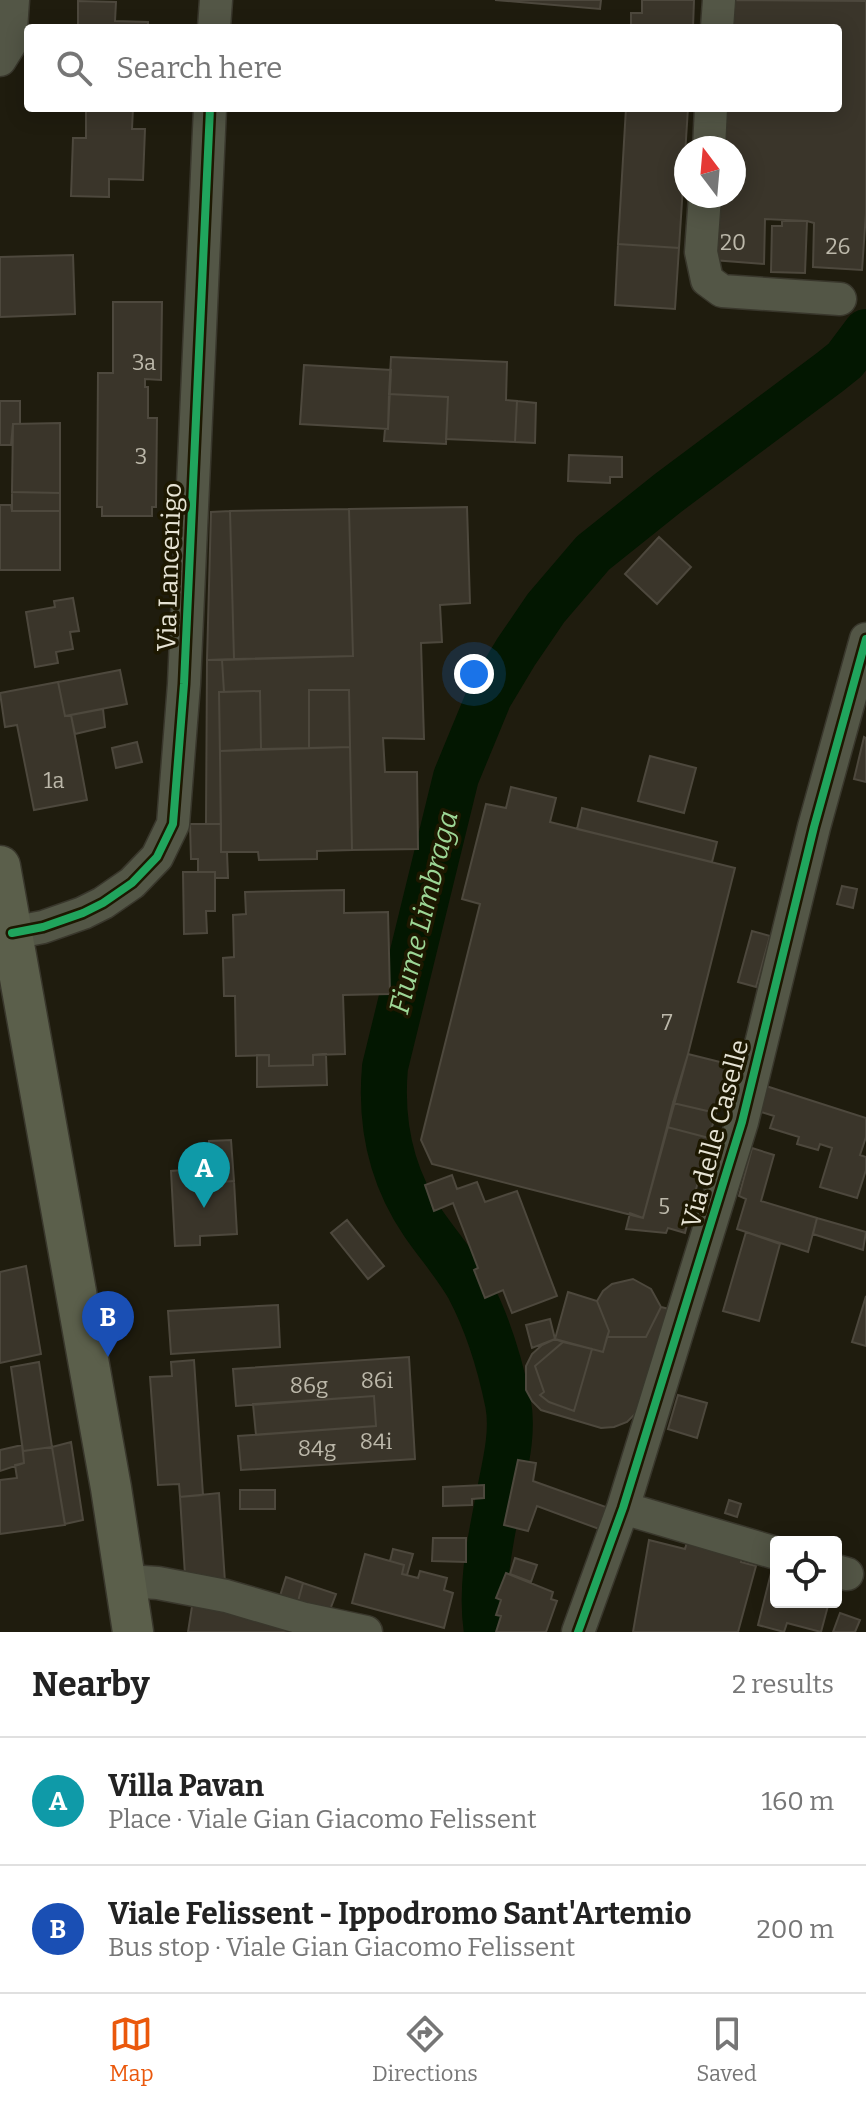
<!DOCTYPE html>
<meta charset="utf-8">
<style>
:root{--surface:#fff;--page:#f2f2f2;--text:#222;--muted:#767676;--line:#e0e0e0;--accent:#ea580c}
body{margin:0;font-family:Bitter,serif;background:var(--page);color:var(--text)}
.controls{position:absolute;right:24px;bottom:24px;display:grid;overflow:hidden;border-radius:8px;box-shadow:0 4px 20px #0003}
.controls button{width:72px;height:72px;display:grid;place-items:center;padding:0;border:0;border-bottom:2px solid var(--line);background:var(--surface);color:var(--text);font:40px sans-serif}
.compass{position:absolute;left:674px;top:136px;width:72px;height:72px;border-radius:50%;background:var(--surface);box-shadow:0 4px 20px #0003;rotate:344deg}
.you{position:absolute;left:474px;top:674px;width:28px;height:28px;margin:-20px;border:6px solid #fff;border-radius:50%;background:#1a73e8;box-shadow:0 0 0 12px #1a73e833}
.badge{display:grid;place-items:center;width:52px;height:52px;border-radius:50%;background:var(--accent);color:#fff;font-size:26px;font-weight:700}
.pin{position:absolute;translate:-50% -66px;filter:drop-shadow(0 2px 4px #0008)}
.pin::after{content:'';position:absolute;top:42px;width:28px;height:24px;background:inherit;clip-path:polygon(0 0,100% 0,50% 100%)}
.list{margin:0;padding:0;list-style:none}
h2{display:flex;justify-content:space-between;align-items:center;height:104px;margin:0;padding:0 32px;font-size:34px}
h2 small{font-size:26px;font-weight:400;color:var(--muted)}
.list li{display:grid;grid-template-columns:52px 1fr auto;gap:24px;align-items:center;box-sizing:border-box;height:128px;padding:0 32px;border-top:2px solid var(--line)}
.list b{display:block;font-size:30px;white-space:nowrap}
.list p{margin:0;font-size:26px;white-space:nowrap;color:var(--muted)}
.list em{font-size:26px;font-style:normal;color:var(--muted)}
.icon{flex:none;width:44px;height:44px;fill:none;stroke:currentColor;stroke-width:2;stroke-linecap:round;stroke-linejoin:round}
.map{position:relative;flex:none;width:866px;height:1632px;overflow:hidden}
.search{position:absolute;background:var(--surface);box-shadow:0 4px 20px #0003;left:24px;right:24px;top:24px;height:88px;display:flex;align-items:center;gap:20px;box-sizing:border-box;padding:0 28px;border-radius:8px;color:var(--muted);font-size:30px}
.sheet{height:360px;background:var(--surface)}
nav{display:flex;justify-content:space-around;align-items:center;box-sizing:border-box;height:112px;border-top:2px solid var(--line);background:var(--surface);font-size:22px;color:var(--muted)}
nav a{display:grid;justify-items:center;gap:4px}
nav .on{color:var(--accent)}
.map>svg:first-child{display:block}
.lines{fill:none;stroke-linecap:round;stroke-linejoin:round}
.river{stroke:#031701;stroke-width:46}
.building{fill:#3a352a;stroke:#4d483d;stroke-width:2}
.minor-casing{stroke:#39372c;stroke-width:35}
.major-casing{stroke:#39372c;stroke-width:43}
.minor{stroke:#535646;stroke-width:32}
.major{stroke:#5b5f4b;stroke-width:40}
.cycleway-casing{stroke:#1d1801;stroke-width:13}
.cycleway{stroke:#20a55d;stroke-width:8}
.labels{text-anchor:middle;stroke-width:7;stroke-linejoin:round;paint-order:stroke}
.number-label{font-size:22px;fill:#bcb8aa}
.street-label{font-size:26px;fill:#e7e4d5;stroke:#1d1801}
.water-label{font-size:28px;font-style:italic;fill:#9dd796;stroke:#1d1801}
</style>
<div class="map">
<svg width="866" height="1632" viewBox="0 0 866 1632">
<rect width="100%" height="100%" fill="#1f1c0e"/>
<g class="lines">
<path class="river" d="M487 1632C479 1582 493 1530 502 1481 507 1457 513 1428 508 1403 500 1364 488 1324 469 1288 456 1265 438 1245 423 1223 391 1176 380 1123 385 1067L456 777 489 697 516 652 546 608 593 553 668 493 830 372 845 360 866 332"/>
</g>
<path class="building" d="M495 0H601L600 9Z
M642 0H694L693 28 631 26V13H642Z
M729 0 866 1V213L862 270 813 267 814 223 807 221 765 219 764 264 713 260 717 196H734V148H720L722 108H838V28H728Z
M78 1 116 2 115 21 148 22V28H78Z
M86 108H133L132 129H145L143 180 109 179V197L71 196 73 138H86Z
M626 108H688L679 248 618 244Z
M782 221H807L805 273 771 272 772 226H782Z
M618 244 679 248 675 309 615 305Z
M73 255 75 314 0 317V257Z
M113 302H162L161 380 145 379V387H148V418H157L156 507H152V516H102V507H97L98 373H113Z
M391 357 507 362 506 400 517 401 515 442 446 439 448 397 389 394Z
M304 365 391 370 388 429 300 424Z
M389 394 448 397 446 444 384 441 385 429H388Z
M0 401H20V424H13L11 445H0Z
M517 401 536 403 535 443 515 442Z
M60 423V493L12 492 13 424Z
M569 455 622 457V477H610V483L568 481Z
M12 492 60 493V511H12Z
M0 505H11L12 511H60V570H0Z
M467 507 470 603 440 605 442 642 421 643 424 739 383 738 385 772H417L418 849 352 850 349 690H309V748L261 749 260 691 224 692 222 660 353 656 349 509Z
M349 509 353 656 234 659 230 511Z
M230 511 234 659 207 660 211 512Z
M659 537 691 567 657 604 625 574Z
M73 598 79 631 70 632 73 649 56 652 58 663 35 667 26 612 55 607 54 601Z
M207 660H222L224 692H219L221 824H206Z
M120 670 127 704 65 716 58 682Z
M58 682 65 716 71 715 87 800 34 810 17 725 5 727 0 693Z
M309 690H349L350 747 309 748Z
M260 691 261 749 220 751 219 692Z
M103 709 105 727 75 734 71 715Z
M864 737 866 738V782L854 779Z
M137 742 142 762 116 768 112 748Z
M350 747 352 850 317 851V859L259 860 258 852H221L220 751Z
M650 756 696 768 684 813 638 801Z
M511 787 556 798 550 822 735 868 688 1054 643 1218 432 1164 421 1140 480 904 462 899 486 804 506 808Z
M582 808 717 842 712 862 577 829Z
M190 824H221V852H227L228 878H215V872H198V859H191Z
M183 872H215V911H206L207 933 184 934Z
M842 886 857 889 853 908 837 904Z
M344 890V913L388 912 390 994 343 995 345 1054 313 1055V1065L269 1066V1055L236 1056 235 996H224L223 958 234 957 233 915 246 914 245 892Z
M752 931 770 936 756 987 738 982Z
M326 1054 327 1085 257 1087V1055H269V1066L313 1065V1055Z
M688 1054 728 1064 716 1113 673 1103Z
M766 1086 866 1118V1137L860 1155 866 1157V1170L857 1198 820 1187 832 1148 820 1144 818 1150 797 1144 799 1137 770 1128 774 1116 758 1111Z
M673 1103 716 1113 709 1138 667 1127Z
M667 1127 709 1138 685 1233 668 1228 666 1233 626 1229 630 1213 643 1218Z
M231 1140 234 1181 205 1183 204 1164 210 1163 209 1141Z
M752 1148 774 1155 761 1201 817 1218 808 1252 737 1229 746 1199 739 1196Z
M197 1169V1183L234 1181 237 1234 200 1236V1245L175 1246 171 1171Z
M452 1175 457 1189 477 1182 485 1202 517 1191 557 1296 512 1313 503 1290 485 1298 474 1270 478 1268 453 1203 434 1211 425 1185Z
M817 1218 866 1232 863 1250 813 1234Z
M347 1220 384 1266 368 1279 331 1233Z
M746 1232 780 1244 759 1321 723 1311Z
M26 1266 41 1354 0 1363V1272Z
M633 1279 651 1289 661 1307 646 1337H607L609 1331 597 1301 603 1291 612 1284Z
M568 1292 597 1301 609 1331 603 1352 555 1339Z
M866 1296V1346L852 1342Z
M278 1305 280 1347 171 1354 168 1311Z
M661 1307 669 1309 636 1413 627 1422 614 1427 601 1428 541 1410 532 1401 526 1390V1366L532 1354 542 1345 555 1339 563 1342 535 1366 544 1392 540 1395 549 1402 574 1411 592 1349 603 1352 607 1337H646Z
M550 1319 555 1339 532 1348 526 1325Z
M563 1342 592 1349 574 1411 549 1402 540 1395 544 1392 535 1366Z
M409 1357 415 1459 241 1470 238 1436 376 1426 374 1396 236 1406 233 1369Z
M194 1360 203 1495 180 1497 179 1484 158 1485 150 1377 172 1376 171 1362Z
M39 1362 52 1447 23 1451 11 1367Z
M678 1395 707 1403 697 1438 668 1429Z
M374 1396 376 1426 256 1435 253 1404Z
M71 1442 83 1520 65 1524 52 1447Z
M22 1445 24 1463 0 1471V1450Z
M52 1447 65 1525 0 1534V1480L17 1478 15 1465 24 1463 23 1451Z
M518 1460 536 1463 533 1481 606 1507 599 1529 537 1506 528 1531 504 1525Z
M484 1485V1498L472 1499V1505L443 1506V1487Z
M240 1490H275V1509H240Z
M219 1493 225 1582 185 1575 180 1497Z
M729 1500 741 1504 737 1517 725 1513Z
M689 1535 745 1548 741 1562 756 1566 738 1632H633L649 1540 685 1549Z
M433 1538H466V1562L432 1561Z
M393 1549 413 1554 407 1575 402 1574 404 1565 390 1561Z
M365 1554 404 1565 402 1574 418 1578 420 1571 447 1578 444 1590 453 1593 444 1628 352 1603Z
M515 1558 537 1565 531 1582 510 1574Z
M772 1569H776V1602H829L821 1632 787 1623 784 1632 758 1625Z
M506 1573 553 1592 551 1599 557 1601 546 1632H496L501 1616 496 1615 501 1600 496 1598Z
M286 1577 303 1583 297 1605 279 1599Z
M303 1583 336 1594 328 1615 297 1605Z
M193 1600 309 1632H188Z
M840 1613 860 1620 855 1632H833Z"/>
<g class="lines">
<g class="minor-casing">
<path id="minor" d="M214 28 216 0
M717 28 719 0
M0 60 10 44 13 0
M709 148 711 108
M705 196 701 252 707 280 722 291 840 299
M12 933 43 927 83 913 103 903 132 883 157 857 173 824 184 684 210 108
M623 1508 776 1553
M836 1571 847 1574
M127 1581 158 1583 226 1596 305 1619 366 1632
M578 1632 623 1508 742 1122 814 827 866 639"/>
</g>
<g class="major-casing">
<path id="major" d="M0 866 111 1488 133 1632"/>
</g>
<use href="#minor" class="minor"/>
<use href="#major" class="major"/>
<g class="cycleway-casing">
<path id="cycleway" d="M12 933 43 927 83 913 103 903 132 883 157 857 173 824 184 684 210 108
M578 1632 623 1508 742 1122 814 827 866 639"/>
</g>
<use href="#cycleway" class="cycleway"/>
</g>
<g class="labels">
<g class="number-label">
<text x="733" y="250">20</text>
<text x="838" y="254">26</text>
<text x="144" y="370">3a</text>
<text x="141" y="464">3</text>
<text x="54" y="788">1a</text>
<text x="667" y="1030">7</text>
<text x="664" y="1214">5</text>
<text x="377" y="1388">86i</text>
<text x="309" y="1393">86g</text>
<text x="376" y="1449">84i</text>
<text x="317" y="1456">84g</text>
</g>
<g class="street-label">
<text transform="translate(169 567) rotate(-88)" y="9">Via Lancenigo</text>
<text transform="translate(715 1134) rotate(-75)" y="9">Via delle Caselle</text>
</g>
<g class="water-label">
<text transform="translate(423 912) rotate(-76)" y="10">Fiume Limbraga</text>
</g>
</g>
</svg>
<div class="controls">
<button><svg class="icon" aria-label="locate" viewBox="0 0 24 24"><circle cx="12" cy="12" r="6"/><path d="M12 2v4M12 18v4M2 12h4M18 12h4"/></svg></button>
</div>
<svg class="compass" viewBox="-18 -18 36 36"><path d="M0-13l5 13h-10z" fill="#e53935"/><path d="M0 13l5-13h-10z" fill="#767676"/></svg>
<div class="you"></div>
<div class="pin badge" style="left:204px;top:1208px;background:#0f9aa8">A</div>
<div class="pin badge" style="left:108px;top:1357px;background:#1a4fb4">B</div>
<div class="search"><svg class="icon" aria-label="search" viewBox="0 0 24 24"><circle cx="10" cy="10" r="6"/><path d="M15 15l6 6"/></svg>Search here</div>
</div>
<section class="sheet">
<h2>Nearby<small>2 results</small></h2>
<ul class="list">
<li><span class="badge" style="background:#0f9aa8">A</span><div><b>Villa Pavan</b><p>Place · Viale Gian Giacomo Felissent</p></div><em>160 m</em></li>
<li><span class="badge" style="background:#1a4fb4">B</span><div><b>Viale Felissent - Ippodromo Sant'Artemio</b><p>Bus stop · Viale Gian Giacomo Felissent</p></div><em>200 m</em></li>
</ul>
</section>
<nav>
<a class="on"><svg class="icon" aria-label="map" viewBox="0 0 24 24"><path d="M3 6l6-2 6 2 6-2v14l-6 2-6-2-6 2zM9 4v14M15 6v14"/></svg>Map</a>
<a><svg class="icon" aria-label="directions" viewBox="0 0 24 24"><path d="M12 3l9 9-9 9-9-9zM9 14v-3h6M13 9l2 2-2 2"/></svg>Directions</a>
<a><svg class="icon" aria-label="saved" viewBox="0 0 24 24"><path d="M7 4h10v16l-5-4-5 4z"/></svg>Saved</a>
</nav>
